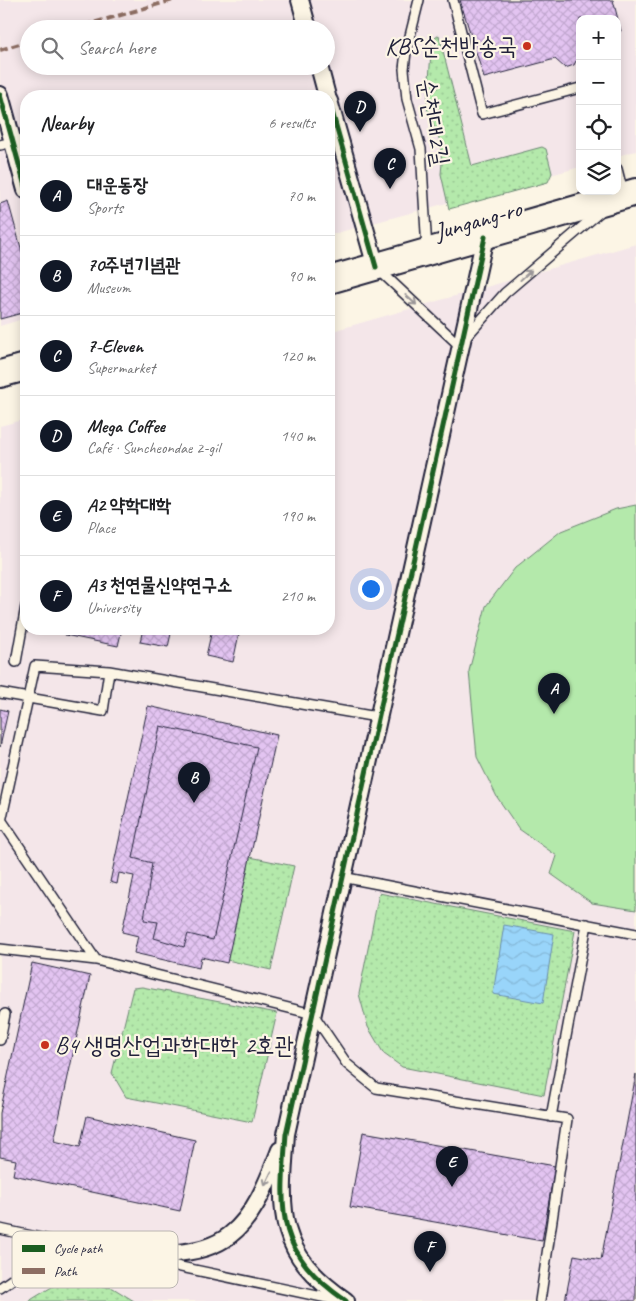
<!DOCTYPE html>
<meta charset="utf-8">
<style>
:root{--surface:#fff;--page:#f6f6f6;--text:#202124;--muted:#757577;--line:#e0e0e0;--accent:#111827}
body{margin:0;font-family:Caveat,"Poor Story",sans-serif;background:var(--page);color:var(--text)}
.controls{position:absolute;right:15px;top:15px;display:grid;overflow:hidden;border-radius:10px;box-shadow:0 2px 12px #0003}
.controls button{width:45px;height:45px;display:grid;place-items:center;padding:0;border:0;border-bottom:1px solid var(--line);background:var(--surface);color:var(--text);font:25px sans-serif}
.you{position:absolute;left:370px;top:588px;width:18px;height:18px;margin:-12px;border:4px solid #fff;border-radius:50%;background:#1a73e8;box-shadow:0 0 0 8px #1a73e833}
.badge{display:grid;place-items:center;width:32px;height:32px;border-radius:50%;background:var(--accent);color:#fff;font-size:16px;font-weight:700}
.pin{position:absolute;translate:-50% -41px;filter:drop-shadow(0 1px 2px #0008)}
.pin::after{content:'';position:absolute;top:26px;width:18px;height:15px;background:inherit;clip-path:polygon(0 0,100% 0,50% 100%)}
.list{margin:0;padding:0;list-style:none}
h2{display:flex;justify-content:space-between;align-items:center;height:65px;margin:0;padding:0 20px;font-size:21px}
h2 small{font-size:16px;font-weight:400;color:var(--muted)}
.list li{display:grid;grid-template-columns:32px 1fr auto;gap:15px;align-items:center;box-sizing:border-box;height:80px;padding:0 20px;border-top:1px solid var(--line)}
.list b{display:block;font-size:19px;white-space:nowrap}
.list p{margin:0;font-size:16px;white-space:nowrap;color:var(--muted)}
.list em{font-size:16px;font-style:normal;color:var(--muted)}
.icon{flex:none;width:28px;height:28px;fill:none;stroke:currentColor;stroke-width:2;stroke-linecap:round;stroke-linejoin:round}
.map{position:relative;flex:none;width:636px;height:1301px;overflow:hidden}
.search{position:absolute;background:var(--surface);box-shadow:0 2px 12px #0003;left:20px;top:20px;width:315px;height:55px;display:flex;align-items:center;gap:12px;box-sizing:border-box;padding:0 18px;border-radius:28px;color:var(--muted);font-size:19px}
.panel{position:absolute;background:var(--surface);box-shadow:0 2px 12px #0003;left:20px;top:90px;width:315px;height:545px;border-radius:20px}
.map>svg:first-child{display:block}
.built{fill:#f4e6e9;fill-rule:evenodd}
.grass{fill:url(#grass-dots);stroke:#6b8673}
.green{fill:#b4e9ab;stroke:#6b8673}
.water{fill:url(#water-waves);stroke:#698dae}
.building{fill:url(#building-cross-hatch);stroke:#22223b}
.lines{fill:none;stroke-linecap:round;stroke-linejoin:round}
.service-casing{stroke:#22223b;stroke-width:12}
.minor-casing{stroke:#22223b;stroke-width:20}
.primary-casing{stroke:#22223b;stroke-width:30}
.service{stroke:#fcf5e5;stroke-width:9}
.minor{stroke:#fcf5e5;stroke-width:16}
.primary{stroke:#fcf5e5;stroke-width:26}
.quiet{stroke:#8d6e63;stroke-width:4;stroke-dasharray:8 4;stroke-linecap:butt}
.cycleway-casing{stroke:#fcf5e5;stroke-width:8}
.cycleway{stroke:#1b5e20;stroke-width:5}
.oneway{stroke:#9a9698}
.poi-dot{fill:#c8321e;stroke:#fcf5e5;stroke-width:2}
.labels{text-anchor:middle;stroke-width:4.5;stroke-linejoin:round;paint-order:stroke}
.poi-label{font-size:24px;fill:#22223b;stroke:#fcf5e5;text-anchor:end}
.street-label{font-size:24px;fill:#22223b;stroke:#fcf5e5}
.key{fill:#fcf5e5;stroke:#bbb6b2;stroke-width:1}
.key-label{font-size:14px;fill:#22223b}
</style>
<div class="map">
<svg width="636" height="1301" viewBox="0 0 636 1301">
<defs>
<pattern id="grass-dots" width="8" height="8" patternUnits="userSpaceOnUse" patternTransform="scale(1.25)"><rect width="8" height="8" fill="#b4e9ab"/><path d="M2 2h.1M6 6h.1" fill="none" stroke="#9ac894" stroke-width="1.8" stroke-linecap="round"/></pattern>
<pattern id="water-waves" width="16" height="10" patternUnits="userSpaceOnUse" patternTransform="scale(1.25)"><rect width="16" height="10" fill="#99d5fa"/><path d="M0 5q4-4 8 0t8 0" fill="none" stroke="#84b7d7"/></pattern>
<pattern id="building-cross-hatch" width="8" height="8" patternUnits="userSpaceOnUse" patternTransform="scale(1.25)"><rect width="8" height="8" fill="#e3c4f1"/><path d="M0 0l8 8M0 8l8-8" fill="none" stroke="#c2a8d0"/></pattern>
</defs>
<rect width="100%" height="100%" fill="#fcf5e5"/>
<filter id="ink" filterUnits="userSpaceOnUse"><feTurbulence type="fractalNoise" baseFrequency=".02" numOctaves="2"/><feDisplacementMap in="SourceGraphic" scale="10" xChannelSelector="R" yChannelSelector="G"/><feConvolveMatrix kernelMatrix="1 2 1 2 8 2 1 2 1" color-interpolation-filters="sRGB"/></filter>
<g filter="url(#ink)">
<path class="built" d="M0 0H636V151L617 156V19H580V167L329 235V96H26V318L0 326ZM29 29H326V66H29Z
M636 244V1301H0V426L26 419V629H329V332Z"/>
<path class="grass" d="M439 35 472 166 542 147 546 149 552 173 548 182 449 209 441 174 442 163 440 141 427 108 431 52 435 38Z
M250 857 294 866 271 970 227 960Z
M379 893 575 931 544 1095 402 1067 384 1054 368 1027 359 994Z
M142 987 277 1013 252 1122 126 1097 112 1073 133 988Z
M90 1284 113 1288 134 1301H29L55 1285Z"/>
<path class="green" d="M636 505V910L592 903 551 874 557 856 519 829 497 797 477 757 469 671 486 606 515 568 561 531 616 509Z"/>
<path class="water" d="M504 925 554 934 543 1003 493 994Z"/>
<path class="building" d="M460 0H613L621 31 617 32V19H580V60L576 61 574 65 565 68 555 59 484 78Z
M8 201 26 266V312L0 319V204Z
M66 629H122L118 646 65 635Z
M143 629H172L168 647 140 642Z
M203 629H240L233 662 206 656 212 630Z
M148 706 277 735 227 963 201 957 199 968 134 953 138 936 122 932 134 876 119 873 117 884 110 882Z
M0 709 8 711 0 747Z
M160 726 257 747 213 940 188 934 184 947 154 938 158 922 144 920 152 863 133 858Z
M32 963 90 976 54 1141 80 1147 87 1116 195 1140 180 1211 13 1175 16 1160 0 1157V1113Z
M636 1074V1301H565L574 1255 601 1260Z
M363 1132 555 1166 542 1241 350 1207Z"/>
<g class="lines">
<g class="service-casing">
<path id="service" d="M419 0 406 52 404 69 407 99 421 149 427 250
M453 0 482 114 580 88
M0 145 13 142
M617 169 623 193
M378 269 459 345 505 293 601 211
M16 662 26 606
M0 693 103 711 109 671
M2 821 96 960 313 1014 347 1064 376 1088 567 1119 540 1301
M0 826 35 666 109 671 377 717
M342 877 636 934
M0 949 96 960
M0 1040 5 1014
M551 1117 587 924
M0 1229 64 1243
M143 1259 341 1301
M0 1288 64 1243 99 1250"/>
</g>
<g class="minor-casing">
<path id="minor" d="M300 0 308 29
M319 66 327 96
M0 95 26 190
M329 101 376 267
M96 1249C136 1253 196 1262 230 1235 255 1216 269 1178 280 1150
M346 1301C275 1252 280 1213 286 1134L485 237"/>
</g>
<g class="primary-casing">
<path id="primary" d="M329 280 636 192
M0 374 26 367"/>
</g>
<use href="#service" class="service"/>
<use href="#minor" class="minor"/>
<use href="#primary" class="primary"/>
<path class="quiet" d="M72 29 173 0
M0 50 29 41"/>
<g class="cycleway-casing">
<path id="cycleway" d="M0 95 26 190
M329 101 376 267
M346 1301C275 1252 280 1213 286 1134L485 237"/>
</g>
<use href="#cycleway" class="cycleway"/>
</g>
<defs><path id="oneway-shaft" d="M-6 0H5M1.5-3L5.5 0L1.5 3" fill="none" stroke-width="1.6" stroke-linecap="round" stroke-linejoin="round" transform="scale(1.25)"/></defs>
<g class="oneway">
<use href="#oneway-shaft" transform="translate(526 275) rotate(-42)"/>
<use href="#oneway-shaft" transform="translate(411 300) rotate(42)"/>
<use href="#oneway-shaft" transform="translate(268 1179) rotate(115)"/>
</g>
</g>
<g class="poi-dot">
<circle cx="527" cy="46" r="5"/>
<circle cx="45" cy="1045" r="5"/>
</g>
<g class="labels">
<g class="poi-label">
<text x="517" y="54">KBS순천방송국</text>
<text x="55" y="1053" text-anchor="start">B4 생명산업과학대학 2호관</text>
</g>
<g class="street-label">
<text transform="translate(434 122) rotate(80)" y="8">순천대2길</text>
<text transform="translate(478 220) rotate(-16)" y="8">Jungang-ro</text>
</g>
</g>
<rect x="12" y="1231" width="166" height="57" rx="8" class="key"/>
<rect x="22" y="1245" width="23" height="7" fill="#1b5e20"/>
<rect x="22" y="1268" width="23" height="6" fill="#8d6e63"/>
<g class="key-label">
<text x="54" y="1253">Cycle path</text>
<text x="54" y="1276">Path</text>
</g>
</svg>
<div class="controls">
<button>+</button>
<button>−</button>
<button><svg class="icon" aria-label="locate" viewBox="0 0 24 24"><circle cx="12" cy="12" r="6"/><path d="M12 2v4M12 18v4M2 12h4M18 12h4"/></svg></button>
<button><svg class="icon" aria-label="layers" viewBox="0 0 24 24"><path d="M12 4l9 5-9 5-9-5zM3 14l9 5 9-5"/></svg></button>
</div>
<div class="you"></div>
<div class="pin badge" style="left:554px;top:714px">A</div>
<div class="pin badge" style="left:194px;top:803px">B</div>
<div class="pin badge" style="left:390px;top:189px">C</div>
<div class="pin badge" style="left:360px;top:132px">D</div>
<div class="pin badge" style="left:452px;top:1187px">E</div>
<div class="pin badge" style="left:430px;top:1272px">F</div>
<div class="search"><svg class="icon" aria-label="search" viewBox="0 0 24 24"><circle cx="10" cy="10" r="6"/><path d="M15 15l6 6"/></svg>Search here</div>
<section class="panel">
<h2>Nearby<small>6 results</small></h2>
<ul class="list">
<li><span class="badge">A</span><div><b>대운동장</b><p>Sports</p></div><em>70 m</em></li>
<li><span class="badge">B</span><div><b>70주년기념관</b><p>Museum</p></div><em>90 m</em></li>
<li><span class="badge">C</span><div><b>7-Eleven</b><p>Supermarket</p></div><em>120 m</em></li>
<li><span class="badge">D</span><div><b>Mega Coffee</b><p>Café · Suncheondae 2-gil</p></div><em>140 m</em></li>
<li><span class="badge">E</span><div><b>A2 약학대학</b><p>Place</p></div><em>190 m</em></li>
<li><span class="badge">F</span><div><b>A3 천연물신약연구소</b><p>University</p></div><em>210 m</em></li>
</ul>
</section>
</div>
